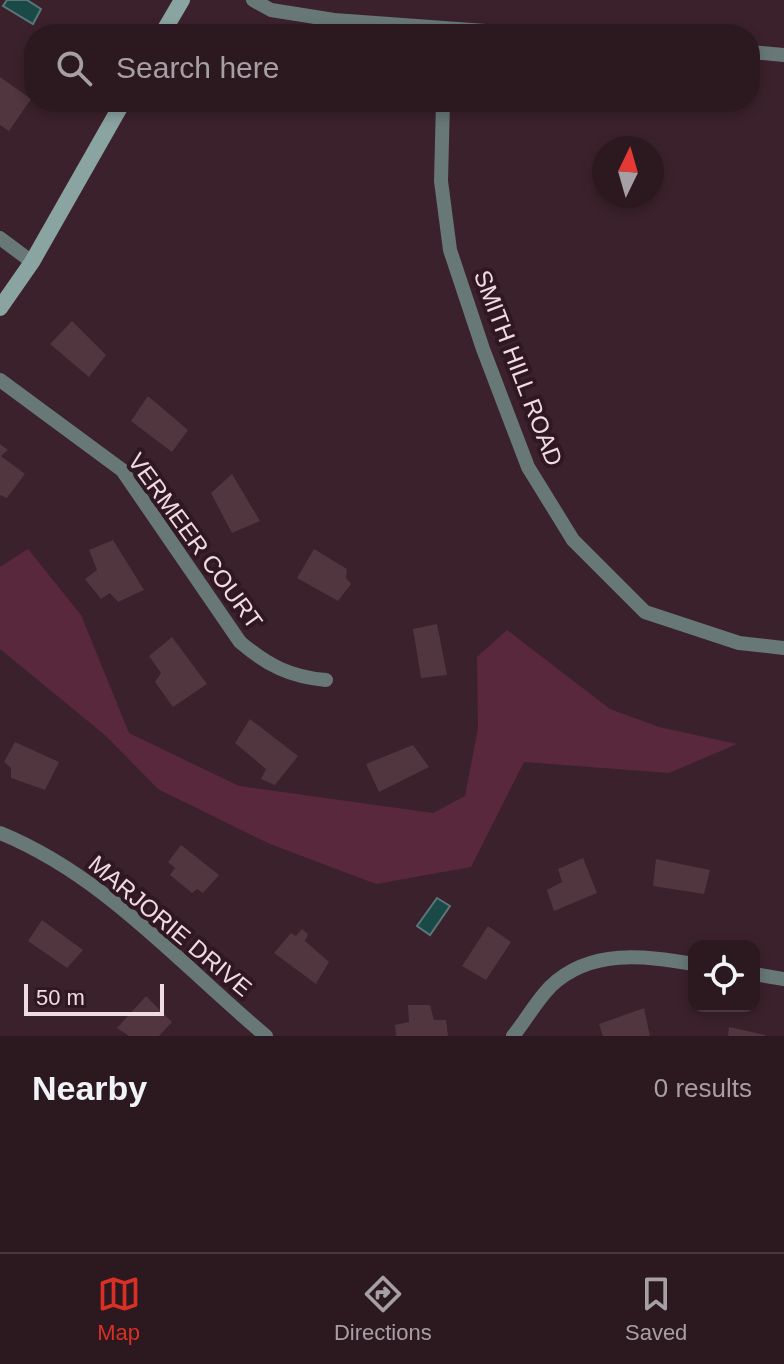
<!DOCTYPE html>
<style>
:root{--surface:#2c1920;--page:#38262d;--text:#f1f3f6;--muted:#a6a0a5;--line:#48383e;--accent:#d93025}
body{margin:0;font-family:Helvetica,sans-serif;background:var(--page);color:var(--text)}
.controls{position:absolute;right:24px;bottom:24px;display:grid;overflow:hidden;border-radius:16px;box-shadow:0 4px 12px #0003}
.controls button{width:72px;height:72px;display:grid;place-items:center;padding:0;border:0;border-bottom:2px solid var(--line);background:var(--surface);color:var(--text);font:40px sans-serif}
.compass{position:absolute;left:592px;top:136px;width:72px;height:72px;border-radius:50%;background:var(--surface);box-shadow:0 4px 12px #0003;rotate:5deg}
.scale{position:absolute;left:24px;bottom:20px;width:140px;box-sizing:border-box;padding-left:8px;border:4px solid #eedce2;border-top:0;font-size:22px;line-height:28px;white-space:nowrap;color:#eedce2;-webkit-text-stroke:6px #301721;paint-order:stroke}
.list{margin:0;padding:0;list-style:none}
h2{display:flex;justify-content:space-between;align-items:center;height:104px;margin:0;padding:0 32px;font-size:34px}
h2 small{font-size:26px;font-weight:400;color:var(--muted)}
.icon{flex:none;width:44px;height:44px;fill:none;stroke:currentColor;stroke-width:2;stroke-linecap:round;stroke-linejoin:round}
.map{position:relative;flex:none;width:784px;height:1036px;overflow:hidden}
.search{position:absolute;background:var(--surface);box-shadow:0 4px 12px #0003;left:24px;right:24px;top:24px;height:88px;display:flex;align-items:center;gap:20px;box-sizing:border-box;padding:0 28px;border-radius:32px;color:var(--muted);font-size:30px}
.sheet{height:216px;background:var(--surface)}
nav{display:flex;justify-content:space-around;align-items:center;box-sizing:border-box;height:112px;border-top:2px solid var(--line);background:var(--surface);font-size:22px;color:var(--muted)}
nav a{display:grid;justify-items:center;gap:4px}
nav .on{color:var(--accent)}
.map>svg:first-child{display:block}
.green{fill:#59283c}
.water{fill:#1a4a47;stroke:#5a7676;stroke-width:2}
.building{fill:#51353f}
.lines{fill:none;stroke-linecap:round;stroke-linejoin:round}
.street{stroke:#687876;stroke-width:14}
.secondary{stroke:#8aa4a2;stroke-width:16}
.labels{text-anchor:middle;stroke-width:8;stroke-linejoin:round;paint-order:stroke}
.street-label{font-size:24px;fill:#eedce2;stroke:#301721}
</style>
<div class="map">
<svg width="784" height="1036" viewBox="0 0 784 1036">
<rect width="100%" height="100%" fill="#3b212b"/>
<path class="green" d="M28 549 81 615 129 733 239 786 433 813 465 796 478 728 477 657 507 630 610 709 659 727 737 744 669 773 524 762 471 867 376 884 270 844 158 789 106 736 0 649V567Z"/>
<path class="water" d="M7 0H27L41 9 33 24 3 6Z
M437 898 450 906 430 935 417 926Z"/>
<path class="building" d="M0 77 31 99 9 131 0 125Z
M72 321 106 355 89 377 50 344Z
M148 396 188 430 172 452 131 421Z
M0 444 8 450 1 456 25 474 7 498 0 495Z
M232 474 260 521 232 533 211 493Z
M113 540 144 590 118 602 110 593 101 599 85 579 97 570 89 550Z
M314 549 347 569 346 578 351 584 338 601 297 578Z
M437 624 447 675 421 678 413 629Z
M172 637 207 684 173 707 155 682 161 673 149 656Z
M250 719 298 756 275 785 261 779 266 769 235 743Z
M15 742 59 762 45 790 11 778V768L4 762Z
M413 745 429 767 379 792 366 764Z
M181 845 219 875 203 893 197 889 192 893 170 875 175 868 168 862Z
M583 858 597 893 554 911 547 890 562 882 558 869Z
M656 859 710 870 704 894 653 886Z
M42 920 83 950 67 968 28 941Z
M488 926 511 942 486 980 462 966Z
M302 929 308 934 305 941 329 962 316 984 274 953 291 933 296 936Z
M146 996 172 1022 159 1036H129L117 1028Z
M408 1005H430L434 1020H446L448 1036H396L395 1025 409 1022Z
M644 1008 650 1036H603L599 1024Z
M729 1027 765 1035V1036H728Z"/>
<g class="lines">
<path class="street" d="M253 0 271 10 334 20 527 34
M750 52 784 55
M443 102 441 181 450 250 483 349 528 467 573 540 645 612 739 643 784 648
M0 238 32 262
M0 380 122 470 240 642C267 665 290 677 326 680
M0 833C104 875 181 965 266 1036
M754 974 784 979
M513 1036C526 1020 537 1000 551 986 591 948 645 956 694 964"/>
<path class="secondary" d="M162 34 182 0
M0 308 32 262 123 102"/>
</g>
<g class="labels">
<g class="street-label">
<text transform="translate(518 368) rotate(69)" y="8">SMITH HILL ROAD</text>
<text transform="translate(195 541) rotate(54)" y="8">VERMEER COURT</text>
<text transform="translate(170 926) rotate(40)" y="8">MARJORIE DRIVE</text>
</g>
</g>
</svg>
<div class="controls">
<button><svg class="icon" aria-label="locate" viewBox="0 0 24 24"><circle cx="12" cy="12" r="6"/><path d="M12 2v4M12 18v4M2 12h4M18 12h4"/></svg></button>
</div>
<svg class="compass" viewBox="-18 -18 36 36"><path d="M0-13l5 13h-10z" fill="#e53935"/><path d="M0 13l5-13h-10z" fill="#a6a0a5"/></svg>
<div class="scale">50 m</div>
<div class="search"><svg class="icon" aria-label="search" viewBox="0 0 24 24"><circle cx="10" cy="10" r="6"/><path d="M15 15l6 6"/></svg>Search here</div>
</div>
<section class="sheet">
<h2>Nearby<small>0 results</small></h2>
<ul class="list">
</ul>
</section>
<nav>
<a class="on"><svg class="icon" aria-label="map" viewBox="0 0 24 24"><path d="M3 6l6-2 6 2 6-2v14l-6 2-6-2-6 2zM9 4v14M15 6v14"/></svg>Map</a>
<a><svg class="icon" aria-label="directions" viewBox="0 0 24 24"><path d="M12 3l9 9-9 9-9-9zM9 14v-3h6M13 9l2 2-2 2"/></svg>Directions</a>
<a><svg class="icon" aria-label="saved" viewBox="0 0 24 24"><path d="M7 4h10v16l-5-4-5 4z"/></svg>Saved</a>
</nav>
